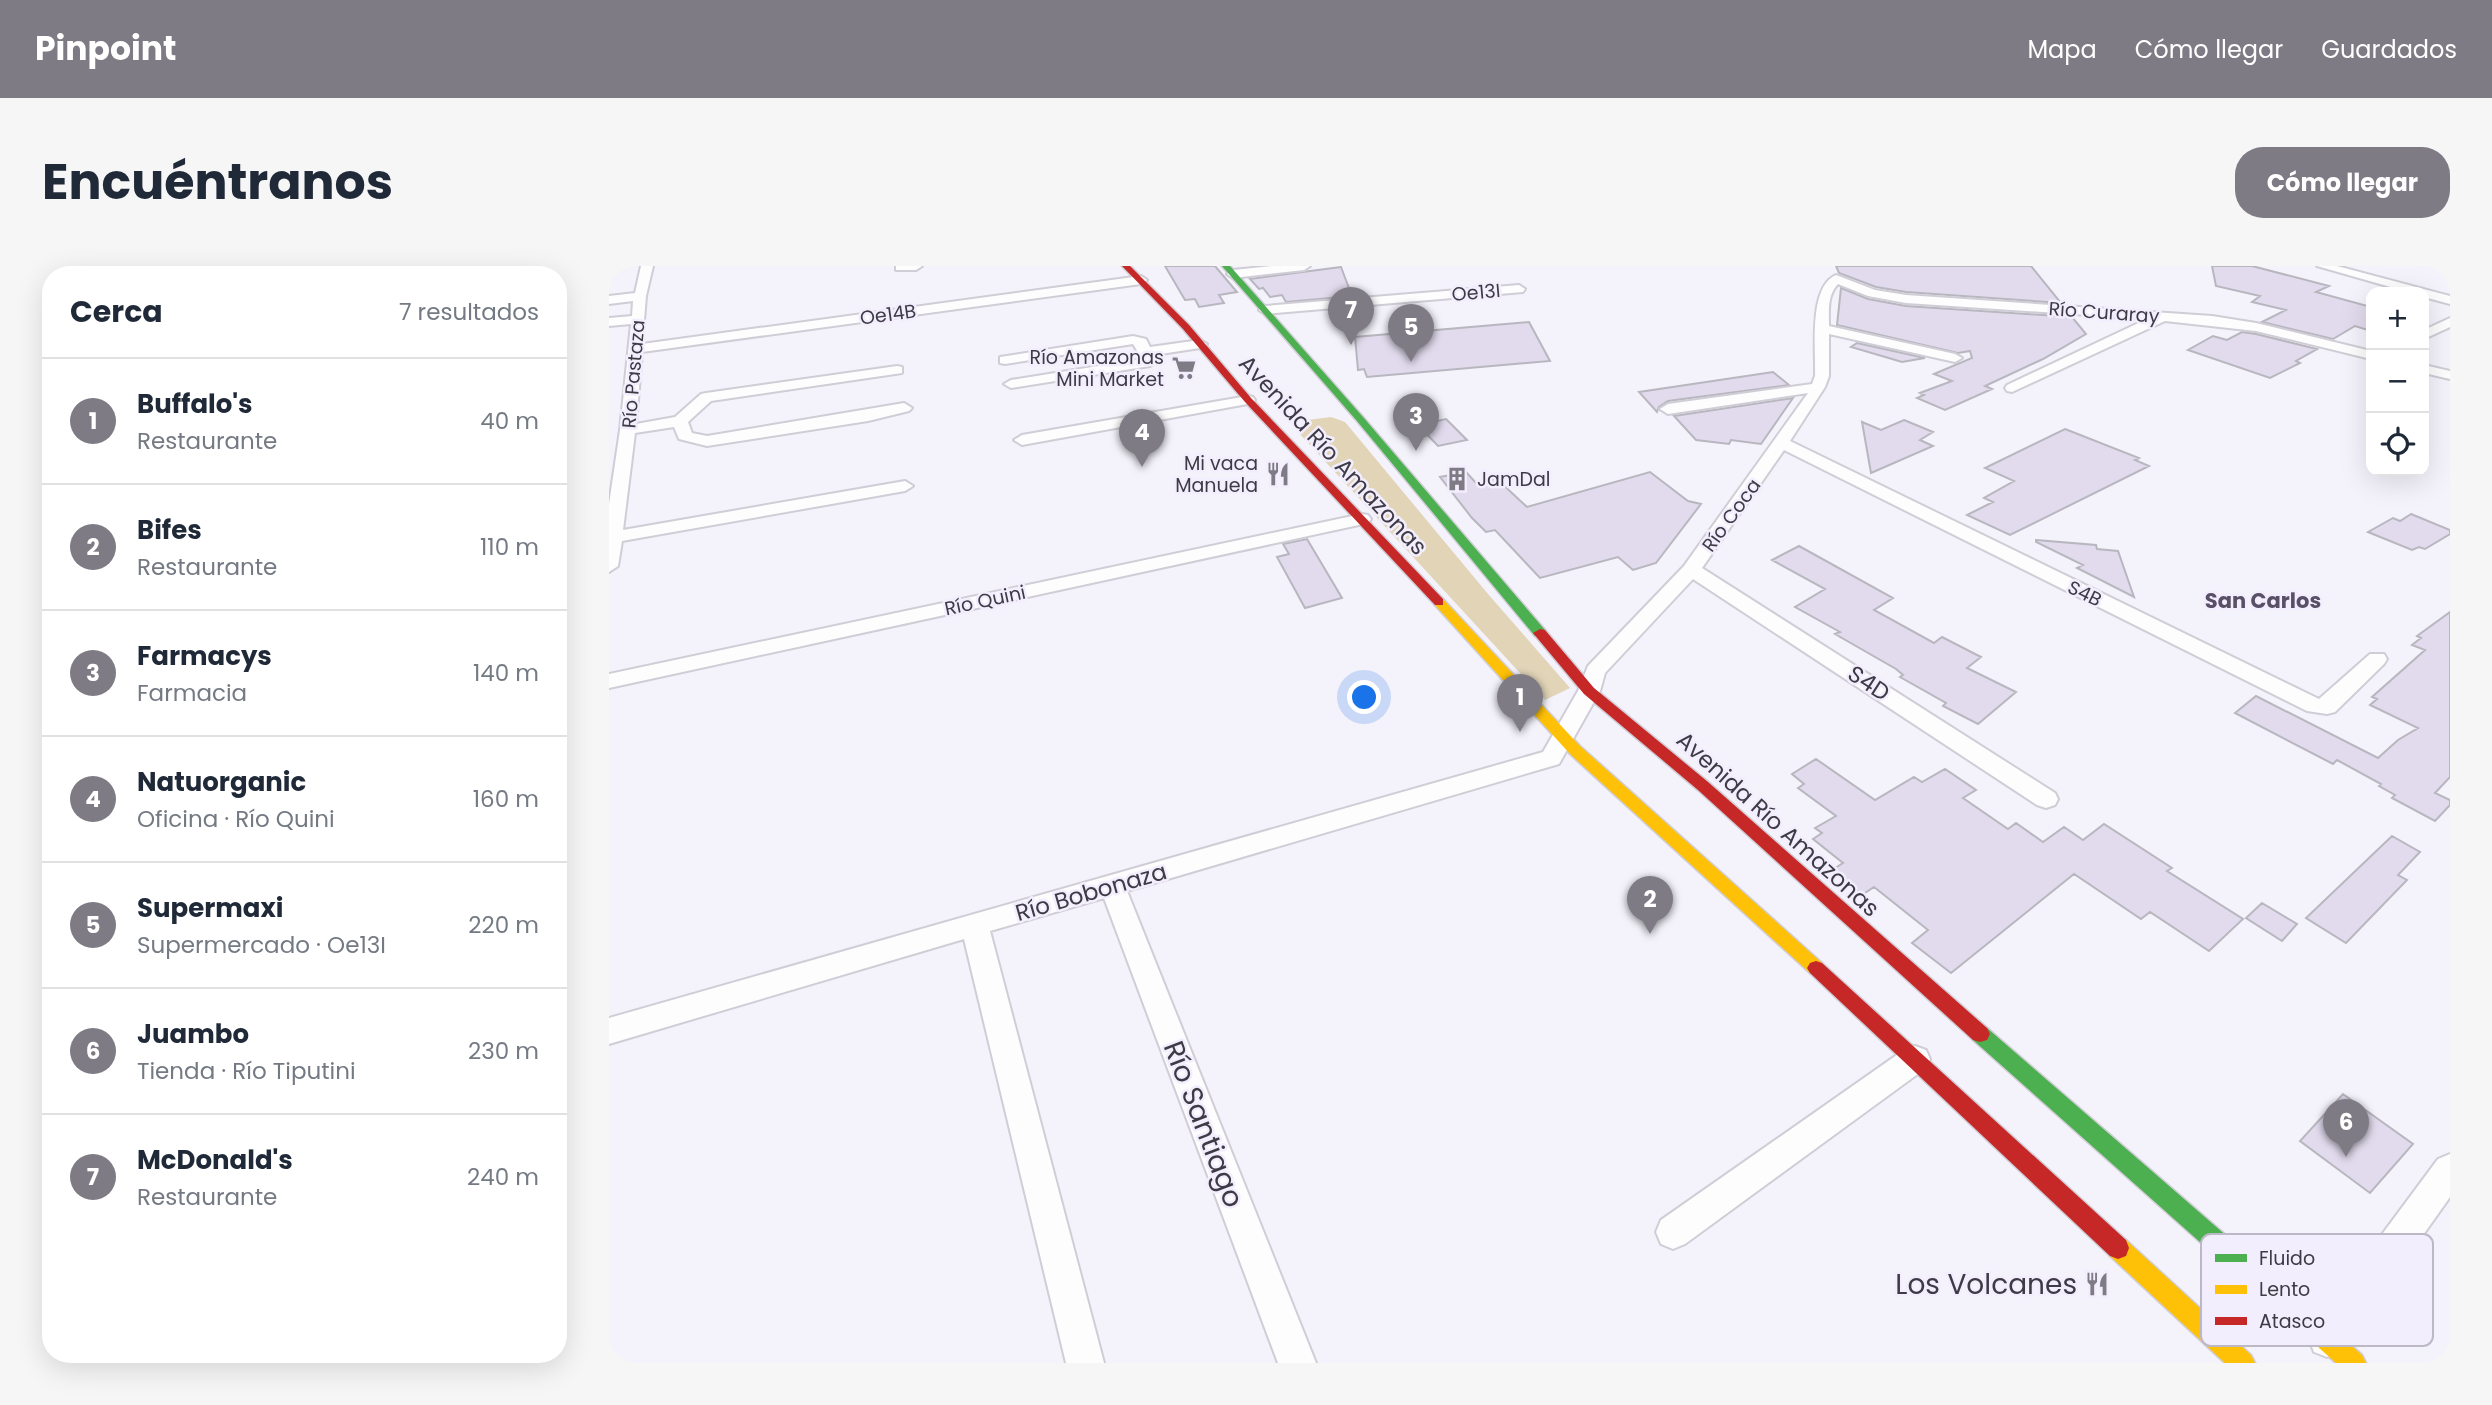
<!DOCTYPE html>
<html lang="es">
<meta charset="utf-8">
<style>
:root{--surface:#fff;--page:#f6f6f7;--text:#1f2937;--muted:#747a83;--line:#e0e1e3;--accent:#7e7b84}
body{margin:0;font-family:Poppins,sans-serif;background:var(--page);color:var(--text)}
.controls{position:absolute;right:21px;top:21px;display:grid;overflow:hidden;border-radius:14px;box-shadow:0 7px 28px #0002}
.controls button{width:63px;height:63px;display:grid;place-items:center;padding:0;border:0;border-bottom:2px solid var(--line);background:var(--surface);color:var(--text);font:35px sans-serif}
.you{position:absolute;left:756px;top:432px;width:24px;height:24px;margin:-18px;border:5px solid #fff;border-radius:50%;background:#1a73e8;box-shadow:0 0 0 10px #1a73e833}
.badge{display:grid;place-items:center;width:46px;height:46px;border-radius:50%;background:var(--accent);color:#fff;font-size:23px;font-weight:700}
.pin{position:absolute;translate:-50% -58px;filter:drop-shadow(0 2px 4px #0008)}
.pin::after{content:'';position:absolute;top:37px;width:24px;height:21px;background:inherit;clip-path:polygon(0 0,100% 0,50% 100%)}
.list{margin:0;padding:0;list-style:none}
h2{display:flex;justify-content:space-between;align-items:center;height:91px;margin:0;padding:0 28px;font-size:30px}
h2 small{font-size:23px;font-weight:400;color:var(--muted)}
.list li{display:grid;grid-template-columns:46px 1fr auto;gap:21px;align-items:center;box-sizing:border-box;height:126px;padding:0 28px;border-top:2px solid var(--line)}
.list b{display:block;font-size:26px;white-space:nowrap}
.list p{margin:0;font-size:23px;white-space:nowrap;color:var(--muted)}
.list em{font-size:23px;font-style:normal;color:var(--muted)}
.icon{flex:none;width:38px;height:38px;fill:none;stroke:currentColor;stroke-width:2;stroke-linecap:round;stroke-linejoin:round}
.map{position:relative;flex:none;width:1841px;height:1097px;overflow:hidden;border-radius:28px}
header{display:flex;align-items:center;gap:42px;box-sizing:border-box;height:98px;padding:0 35px;background:var(--accent);color:#fff}
header strong{font-size:33px}
nav{display:flex;gap:38px;margin-inline-start:auto;font-size:24px}
.intro{display:flex;align-items:center;justify-content:space-between;box-sizing:border-box;height:168px;padding:0 42px}
h1{margin:0;font-size:49px}
.button{padding:18px 32px;border-radius:28px;background:var(--accent);color:#fff;font-size:24px;font-weight:700}
main{display:flex;gap:42px;padding:0 42px}
aside{flex:1;background:var(--surface);border-radius:28px;box-shadow:0 7px 28px #0002}
.map>svg:first-child{display:block}
.green{fill:#e1d4b7}
.building{fill:#e1dbed;stroke:#b8b6be;stroke-width:2}
.lines{fill:none;stroke-linecap:round;stroke-linejoin:round}
.street-casing{stroke:#d0cdd6;stroke-width:4}
.fast-casing{stroke:#d0cdd6;stroke-width:3}
.slow-casing{stroke:#d0cdd6;stroke-width:3}
.jam-casing{stroke:#d0cdd6;stroke-width:3}
.street{fill:#fdfdfe;fill-rule:evenodd}
.fast{fill:#4caf50;fill-rule:evenodd}
.slow{fill:#ffc107;fill-rule:evenodd}
.jam{fill:#c62828;fill-rule:evenodd}
.labels{text-anchor:middle;stroke-width:5;stroke-linejoin:round;paint-order:stroke}
.far-street-label{font-size:19px;fill:#3e3b45;stroke:#f3eefe}
.far-poi-label{font-size:19px;fill:#3e3b45;stroke:#f3eefe;text-anchor:end}
.far-quarter-label{font-size:21px;font-weight:bold;fill:#585066;stroke:#f3eefe}
.street-label{font-size:23px;fill:#3e3b45;stroke:#f3eefe}
.near-street-label{font-size:28px;fill:#3e3b45;stroke:#f3eefe}
.near-poi-label{font-size:28px;fill:#3e3b45;stroke:#f3eefe;text-anchor:end}
.key{fill:#f3eefe;stroke:#bdb8c6;stroke-width:2}
.key-label{font-size:19px;fill:#3e3b45}
</style>
<header>
<strong>Pinpoint</strong>
<nav><a>Mapa</a><a>Cómo llegar</a><a>Guardados</a></nav>
</header>
<div class="intro"><h1>Encuéntranos</h1><a class="button">Cómo llegar</a></div>
<main>
<aside>
<h2>Cerca<small>7 resultados</small></h2>
<ul class="list">
<li><span class="badge">1</span><div><b>Buffalo's</b><p>Restaurante</p></div><em>40 m</em></li>
<li><span class="badge">2</span><div><b>Bifes</b><p>Restaurante</p></div><em>110 m</em></li>
<li><span class="badge">3</span><div><b>Farmacys</b><p>Farmacia</p></div><em>140 m</em></li>
<li><span class="badge">4</span><div><b>Natuorganic</b><p>Oficina · Río Quini</p></div><em>160 m</em></li>
<li><span class="badge">5</span><div><b>Supermaxi</b><p>Supermercado · Oe13I</p></div><em>220 m</em></li>
<li><span class="badge">6</span><div><b>Juambo</b><p>Tienda · Río Tiputini</p></div><em>230 m</em></li>
<li><span class="badge">7</span><div><b>McDonald's</b><p>Restaurante</p></div><em>240 m</em></li>
</ul>
</aside>
<div class="map">
<svg width="1841" height="1097" viewBox="0 0 1841 1097">
<rect width="100%" height="100%" fill="#f4f2fa"/>
<path class="green" d="M722 151 736 156 879 328 961 422 936 434 689 166 699 154Z"/>
<path class="building" d="M556 0H606L628 26 610 29 615 37 590 41 586 33 576 34Z
M1227 0H1422L1452 37 1297 26 1267 21 1230 7Z
M1603 0H1643L1720 20 1707 26 1762 41V65L1746 60 1724 73 1653 56 1677 44 1643 36 1651 30 1607 20Z
M732 1 743 30 677 36 673 29 661 31 654 22 650 23 641 13Z
M1232 22 1259 33 1297 40 1463 51 1477 68 1434 93 1376 120 1383 123 1336 144 1308 132 1315 129 1311 127 1343 115 1325 108 1363 92 1361 85 1349 87 1228 59Z
M920 56 941 95 758 111 755 103 749 104 746 71Z
M1633 66 1647 68 1708 83 1687 95 1691 97 1661 112 1579 84 1604 70 1618 74Z
M1248 77 1316 92 1293 96 1242 81Z
M1164 106 1180 119 1059 135 1050 141 1048 146 1030 126Z
M1184 132 1152 178 1122 174 1120 178 1087 174 1065 150Z
M837 153 858 174 829 180 809 159Z
M1295 154 1324 166 1311 174 1324 180 1262 207 1253 156 1272 164Z
M1456 163 1530 192 1526 194 1540 200 1401 269 1358 249 1384 236 1375 232 1405 215 1376 202Z
M857 206 867 217 887 212 918 241 1041 206 1079 235 1092 238 1047 297 1024 304 1009 291 931 312 886 264 877 266 863 252 831 211Z
M1802 248 1841 264V268L1816 283 1810 281 1803 284 1759 266 1784 252 1791 255Z
M698 273 733 332 696 342 668 291 680 288 674 278Z
M1427 274 1487 279 1488 283 1509 285 1525 331 1468 302 1474 299 1427 276Z
M1190 280 1284 332 1265 344 1325 377 1333 371 1372 391 1358 402 1407 426 1369 458 1334 440 1337 437 1291 411 1294 409 1287 403 1226 368 1231 366 1186 341 1216 323 1163 294Z
M1841 346V511L1826 527 1841 534V539L1826 555 1783 532 1786 529 1770 520 1772 518 1728 494 1724 498 1626 447 1647 430 1769 492 1789 474 1809 462 1761 439 1768 433 1763 431 1816 384 1803 379 1812 372 1808 370Z
M1207 493 1266 534 1305 511 1313 516 1336 503 1367 524 1354 532 1399 563 1407 557 1434 576 1455 561 1474 574 1495 558 1563 602 1558 605 1634 653 1600 685 1541 646 1532 653 1465 608 1342 707 1303 677 1319 664 1265 621 1253 629 1223 604 1234 597 1204 573 1213 567 1206 562 1227 550 1189 522 1195 518 1183 508Z
M1783 570 1811 586 1789 609 1798 614 1737 677 1697 652Z
M1653 637 1688 658 1673 675 1637 652Z
M1734 828 1804 878 1761 927 1691 875Z"/>
<g class="lines">
<g class="street-casing">
<path id="street" d="M32 0H44L37 30 33 78 532 10 538 14 532 18 33 86 27 158 66 151 92 128 97 127 288 100 293 101V107L102 135 79 156 83 167 98 170 295 137 303 142 300 145 259 155 98 180 70 173 65 161 26 167 14 264 296 215 304 220 296 225 13 275 9 300 0 306V238L11 164 22 58 0 60V52L23 50 24 35 0 38V30L26 27Z
M287 0H313L307 4H287Z
M664 0H701L695 4 624 12 618 8 624 4Z
M1708 0H1728L1841 30V38L1815 31V26H1799Z
M1227 9 1266 24 1297 29 1603 50 1647 57 1762 85V93L1647 65 1556 55 1403 126 1398 125 1396 122 1398 119 1538 53 1297 37 1259 30 1229 18C1218 30 1220 44 1220 60L1346 88 1353 92 1346 96 1220 68V110L1216 121 1181 175 1710 433 1761 388H1775L1778 393 1775 398 1726 446 1718 448 1698 445 1175 184 1093 302 1446 527 1449 533 1446 539 1437 542 1428 539 1084 313 996 407 991 425 950 498 518 625 707 1097H669L495 632 381 665 495 1097H457L355 673 0 778V752L934 486 969 425 979 400 1075 300 1199 127 1059 148 1051 143 1059 138 1203 118 1206 110C1207 84 1199 21 1227 9Z
M910 19 916 23 914 26 656 48 650 44 656 40Z
M1841 52V61L1815 73V64Z
M524 70 537 73 541 81 591 74 598 78 591 82 545 89 548 96 541 100 402 122 395 118 402 114 533 93 524 78 396 98 391 97V91Z
M1815 99 1841 105V113L1815 107Z
M639 130 644 131 646 134 644 137 413 179 405 174 413 169Z
M753 248 759 249 762 253 759 257 0 422V408Z
M1306 780 1317 784 1321 793 1317 802 1076 978 1064 983 1052 978 1047 966 1052 954 1295 784Z
M1841 888V931L1731 1086 1718 1091 1705 1086 1700 1073 1705 1060 1829 893Z"/>
</g>
<g class="fast-casing">
<path id="fast" d="M613 0H621L754 151 936 364V370H926L748 155Z
M1371 760 1378 762 1635 985 1638 993 1635 1001 1627 1004 1619 1001 1364 774 1361 768 1364 762Z"/>
</g>
<g class="slow-casing">
<path id="slow" d="M830 332 834 333 971 480 1213 697 1216 702 1213 707 1207 709 1201 707 961 488 826 339V333Z
M1509 971 1517 974 1642 1089 1646 1097H1616L1501 990 1498 982 1501 974Z
M1627 982 1635 985 1753 1089 1757 1097H1727L1619 1001 1616 993 1619 985Z"/>
</g>
<g class="jam-casing">
<path id="jam" d="M513 0H521L580 59 642 132 834 333V339H826L636 136 574 63Z
M931 363 936 364 985 422 1099 516 1378 762 1381 768 1378 774 1371 776 1364 774 1089 524 975 428 924 367Z
M1207 695 1213 697 1517 974 1520 982 1517 990 1509 993 1501 990 1201 707 1198 702 1201 697Z"/>
</g>
<use href="#street" class="street"/>
<use href="#fast" class="fast"/>
<use href="#slow" class="slow"/>
<use href="#jam" class="jam"/>
</g>
<defs>
<g id="supermarket-bare" transform="scale(1.89)"><path d="M-6-5.5h2.5l.6 2H6L4.5 2H-2.5L-4.4-4H-6ZM-1.5 3.2a1.3 1.3 0 1 0 .1 0ZM3 3.2a1.3 1.3 0 1 0 .1 0Z" fill="#7e7b84" stroke="#f3eefe" stroke-width="2.5" paint-order="stroke"/></g>
<g id="restaurant-bare" transform="scale(1.89)"><path d="M-5-6h1v4h1v-4h1v4h1v-4h1v5L-1.5 .5V6h-2V.5L-5-1ZM5-6V6H3V1.5H1.5Q1.5-4 5-6Z" fill="#7e7b84" stroke="#f3eefe" stroke-width="2.5" paint-order="stroke"/></g>
<g id="building-bare" transform="scale(1.89)"><path d="M-4-6H4V6H1V3H-1V6H-4ZM-2.5-4.3h1.7v1.8h-1.7ZM.8-4.3h1.7v1.8H.8ZM-2.5-1h1.7V.8h-1.7ZM.8-1h1.7V.8H.8Z" fill="#7e7b84" stroke="#f3eefe" stroke-width="2.5" paint-order="stroke"/></g>
</defs>
<g fill-rule="evenodd">
<use href="#supermarket-bare" x="575" y="102"/>
<use href="#restaurant-bare" x="669" y="208"/>
<use href="#building-bare" x="848" y="213"/>
<use href="#restaurant-bare" x="1488" y="1018"/>
</g>
<g class="labels">
<g class="far-street-label">
<text transform="translate(867 26) rotate(-5)" y="7">Oe13I</text>
<text transform="translate(1495 46) rotate(4)" y="7">Río Curaray</text>
<text transform="translate(279 48) rotate(-8)" y="7">Oe14B</text>
<text transform="translate(24 108) rotate(-85)" y="7">Río Pastaza</text>
<text transform="translate(1122 249) rotate(-54)" y="7">Río Coca</text>
<text transform="translate(1476 327) rotate(26)" y="7">S4B</text>
<text transform="translate(376 334) rotate(-12)" y="7">Río Quini</text>
</g>
<g class="far-poi-label">
<text x="555" y="98">Río Amazonas<tspan x="555" dy="22">Mini Market</tspan></text>
<text x="649" y="204">Mi vaca<tspan x="649" dy="22">Manuela</tspan></text>
<text x="868" y="220" text-anchor="start">JamDal</text>
</g>
<g class="far-quarter-label">
<text x="1654" y="342">San Carlos</text>
</g>
<g class="street-label">
<text transform="translate(724 189) rotate(47)" y="8">Avenida Río Amazonas</text>
<text transform="translate(1260 417) rotate(33)" y="8">S4D</text>
<text transform="translate(1169 558) rotate(42)" y="8">Avenida Río Amazonas</text>
<text transform="translate(482 626) rotate(-16)" y="8">Río Bobonaza</text>
</g>
<g class="near-street-label">
<text transform="translate(595 858) rotate(69)" y="10">Río Santiago</text>
</g>
<g class="near-poi-label">
<text x="1468" y="1028">Los Volcanes</text>
</g>
</g>
<rect x="1592" y="968" width="232" height="112" rx="10" class="key"/>
<rect x="1606" y="988" width="32" height="8" fill="#4caf50"/>
<rect x="1606" y="1019" width="32" height="9" fill="#ffc107"/>
<rect x="1606" y="1051" width="32" height="8" fill="#c62828"/>
<g class="key-label">
<text x="1650" y="999">Fluido</text>
<text x="1650" y="1030">Lento</text>
<text x="1650" y="1062">Atasco</text>
</g>
</svg>
<div class="controls">
<button>+</button>
<button>−</button>
<button><svg class="icon" aria-label="locate" viewBox="0 0 24 24"><circle cx="12" cy="12" r="6"/><path d="M12 2v4M12 18v4M2 12h4M18 12h4"/></svg></button>
</div>
<div class="you"></div>
<div class="pin badge" style="left:911px;top:466px">1</div>
<div class="pin badge" style="left:1041px;top:668px">2</div>
<div class="pin badge" style="left:807px;top:185px">3</div>
<div class="pin badge" style="left:533px;top:201px">4</div>
<div class="pin badge" style="left:802px;top:96px">5</div>
<div class="pin badge" style="left:1737px;top:891px">6</div>
<div class="pin badge" style="left:742px;top:79px">7</div>
</div>
</main>
